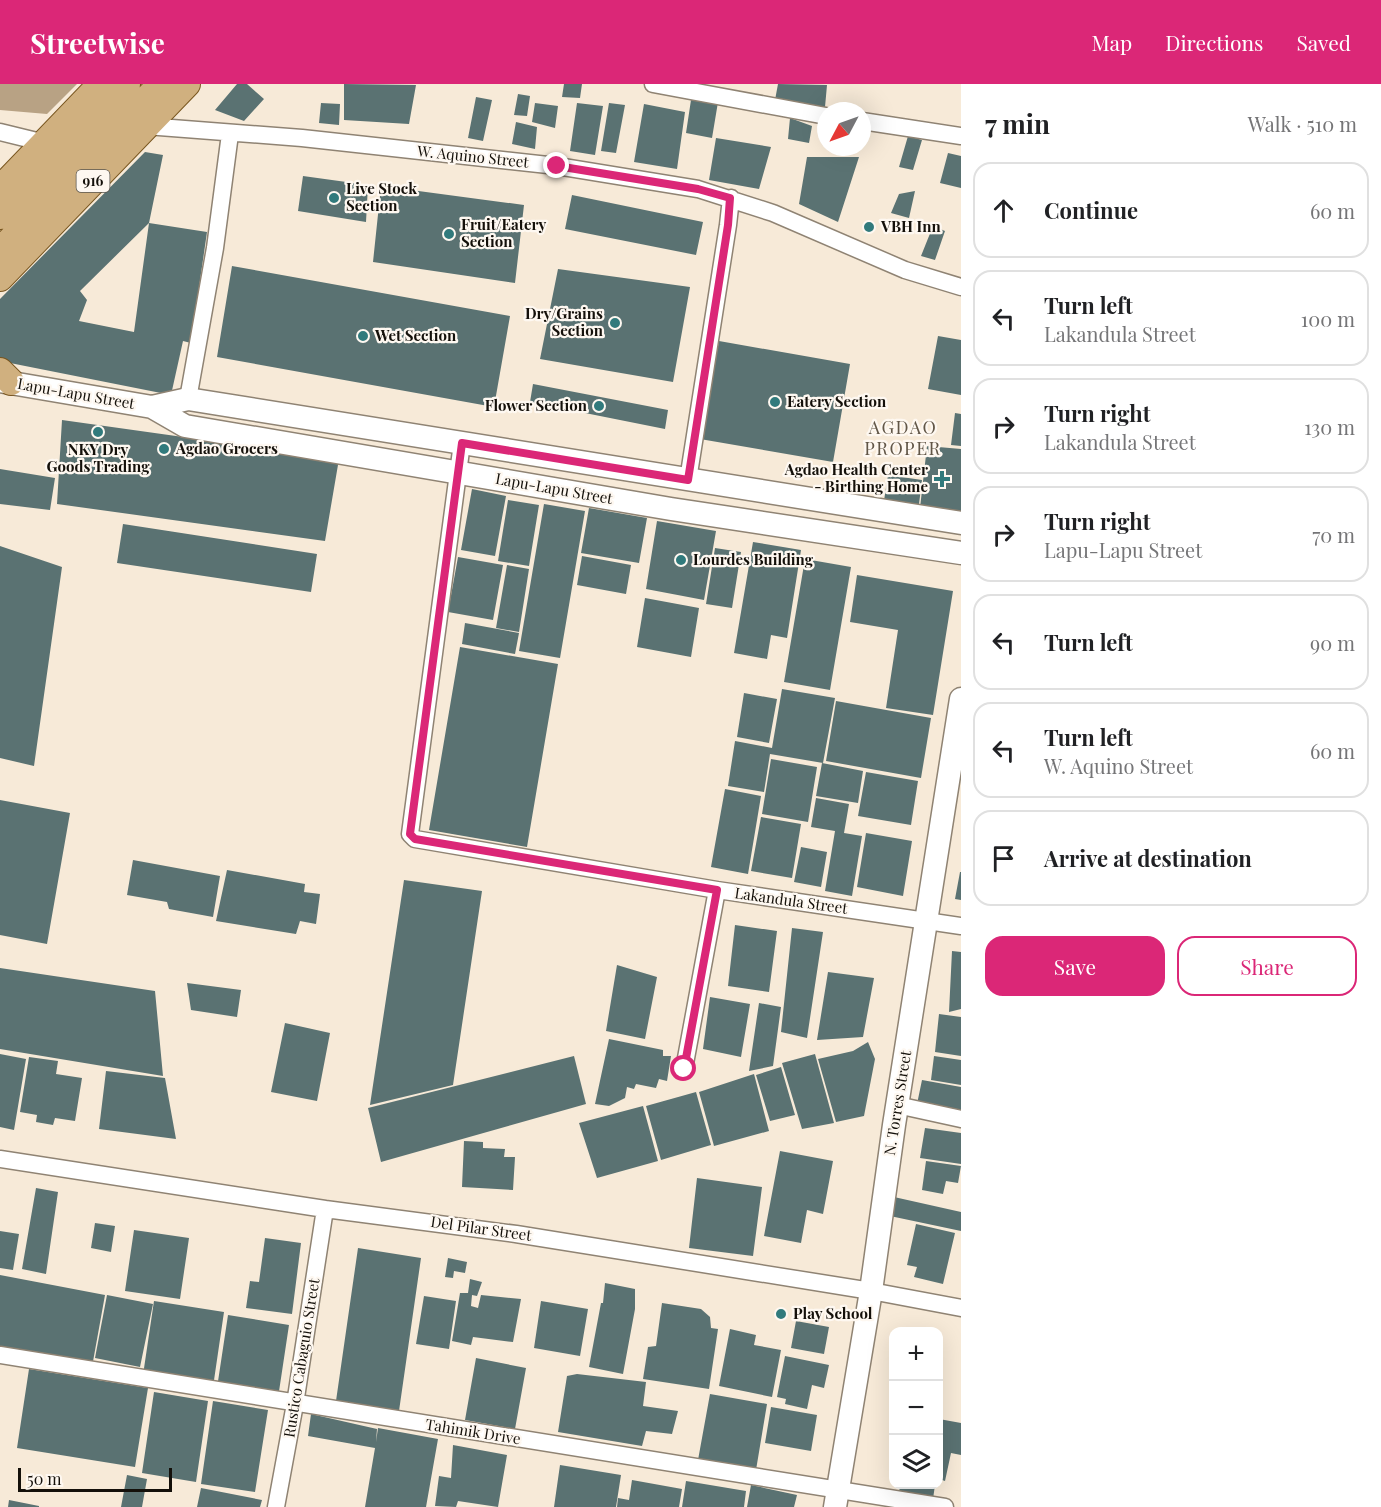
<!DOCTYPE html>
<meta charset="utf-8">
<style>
:root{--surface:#fff;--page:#f2f2f2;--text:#202124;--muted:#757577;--line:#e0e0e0;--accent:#db2777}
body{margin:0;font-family:"Playfair Display",serif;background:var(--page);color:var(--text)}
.controls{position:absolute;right:18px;bottom:18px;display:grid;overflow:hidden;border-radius:12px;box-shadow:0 6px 24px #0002}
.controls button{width:54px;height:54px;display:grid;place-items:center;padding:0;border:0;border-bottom:2px solid var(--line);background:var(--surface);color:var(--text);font:30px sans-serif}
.compass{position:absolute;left:817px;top:18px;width:54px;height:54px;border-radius:50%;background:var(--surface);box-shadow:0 6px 24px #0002;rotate:229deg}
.scale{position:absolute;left:18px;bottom:15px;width:154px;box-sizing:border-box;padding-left:6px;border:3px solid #14100a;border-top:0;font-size:16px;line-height:21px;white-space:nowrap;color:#14100a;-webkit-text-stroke:4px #fef8f1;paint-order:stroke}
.stop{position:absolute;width:18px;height:18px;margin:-14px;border:4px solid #db2777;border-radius:50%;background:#fff}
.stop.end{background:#db2777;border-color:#fff;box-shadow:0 2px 6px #0008}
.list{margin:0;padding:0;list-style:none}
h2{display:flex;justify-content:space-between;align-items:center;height:78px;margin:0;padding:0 24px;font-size:26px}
h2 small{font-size:20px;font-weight:400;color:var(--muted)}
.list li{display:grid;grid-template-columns:39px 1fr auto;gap:18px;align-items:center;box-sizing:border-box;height:96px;margin:0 12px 12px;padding:0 12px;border:2px solid var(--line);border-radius:18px}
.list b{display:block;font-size:22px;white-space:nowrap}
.list p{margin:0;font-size:20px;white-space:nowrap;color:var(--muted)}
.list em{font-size:20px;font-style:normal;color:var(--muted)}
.actions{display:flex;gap:12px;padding:18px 24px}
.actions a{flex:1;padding:14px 0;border:2px solid var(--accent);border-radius:18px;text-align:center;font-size:21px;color:var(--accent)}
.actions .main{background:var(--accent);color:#fff}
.icon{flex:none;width:33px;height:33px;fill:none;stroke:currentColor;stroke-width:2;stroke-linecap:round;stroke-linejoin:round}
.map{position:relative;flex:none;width:961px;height:1423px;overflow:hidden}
header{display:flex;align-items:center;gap:36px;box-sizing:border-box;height:84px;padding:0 30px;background:var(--accent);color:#fff}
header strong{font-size:28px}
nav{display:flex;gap:33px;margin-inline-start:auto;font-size:21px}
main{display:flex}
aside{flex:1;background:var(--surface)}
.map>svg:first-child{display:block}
.water{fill:#b8a284}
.building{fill:#5a7272}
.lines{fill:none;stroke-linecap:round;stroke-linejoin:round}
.street-casing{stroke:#8f8373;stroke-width:19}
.secondary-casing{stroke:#8f8373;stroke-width:25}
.primary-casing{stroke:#79561f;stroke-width:28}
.street{stroke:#fff;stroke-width:16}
.secondary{stroke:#fff;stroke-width:22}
.primary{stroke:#d0b07f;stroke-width:26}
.route{stroke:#db2777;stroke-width:8}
.poi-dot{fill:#317a7c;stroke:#fef8f1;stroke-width:2}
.labels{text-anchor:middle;stroke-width:4.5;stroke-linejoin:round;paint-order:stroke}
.shield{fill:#fef8f1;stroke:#5a564f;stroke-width:1.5}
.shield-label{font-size:14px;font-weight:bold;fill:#14100a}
.street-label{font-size:15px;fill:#14100a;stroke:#fef8f1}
.poi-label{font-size:15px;font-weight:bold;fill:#14100a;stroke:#fef8f1;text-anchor:start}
.quarter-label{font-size:18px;letter-spacing:1.5px;fill:#615647;stroke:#fef8f1}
</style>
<header>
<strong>Streetwise</strong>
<nav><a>Map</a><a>Directions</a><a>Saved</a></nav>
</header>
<main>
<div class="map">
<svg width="961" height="1423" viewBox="0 0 961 1423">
<rect width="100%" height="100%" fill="#f7ead8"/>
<path class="water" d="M0 0H77L47 30 0 26Z"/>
<path class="building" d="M237 0H247L264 15 244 37 215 26Z
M344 0 416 1 409 40 344 36Z
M564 0H582L580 14 562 13Z
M778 0 827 1 825 23 775 16Z
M518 10 530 12 527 32 514 31Z
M476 13 492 16 483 57 468 54Z
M691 16 718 18 712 54 686 49Z
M321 19 340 20 339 41 319 39Z
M535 19 558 22 555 44 532 38Z
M577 19 603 22 595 71 570 67Z
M609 19 625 21 616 69 601 67Z
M644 20 685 28 677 85 634 78Z
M790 34 812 42 809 59 788 55Z
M516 38 537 43 535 65 512 60Z
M908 52 922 56 913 86 899 83Z
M716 54 771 63 759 105 709 96Z
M145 68 163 71 149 139 80 207 87 216 79 237 134 248 149 139 207 148 191 259 183 257 171 311 0 277V215Z
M948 69 961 72V104L940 99Z
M807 73H859L838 138 799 120Z
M303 92 368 101 366 138 298 127Z
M381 102 524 121 515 199 373 178Z
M915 107 909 134 891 129 899 110Z
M572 111 703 138 696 171 565 145Z
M933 142 945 147 935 176 921 172Z
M232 182 510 232 494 323 217 273Z
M558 185 690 203 673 298 540 275Z
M938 252 961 256V311L928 305Z
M719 257 850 280 833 378 700 355Z
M533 300 668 326 665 345 530 318Z
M955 329 961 330V362L951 361Z
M62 336 339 375 325 457 57 420Z
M927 362 961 365V428L920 424Z
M0 385 55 394 50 426 0 420Z
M888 391 922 396 918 428 883 423Z
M472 405 506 412 495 472 461 466Z
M508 416 539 421 529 482 498 477Z
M544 420 585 427 560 574 519 567Z
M589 424 647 434 639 479 581 469Z
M657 437 716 447 704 516 646 505Z
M123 440 317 470 311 508 117 479Z
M753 458 801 466 787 554 771 551 767 575 734 569Z
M0 462 62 483 34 682 0 674Z
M715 464 741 468 732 524 706 520Z
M582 472 631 481 626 510 577 501Z
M458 473 503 481 493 536 448 528Z
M805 475 851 483 830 606 784 598Z
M507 481 529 485 519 548 496 544Z
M857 491 953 507 933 631 886 624 898 546 850 538Z
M645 514 699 524 691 573 637 563Z
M465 539 519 549 515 570 462 560Z
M460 563 558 580 527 763 429 746Z
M782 605 835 614 823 679 770 670 764 708 728 702 735 657 772 664Z
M744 609 777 615 769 659 737 653Z
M836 617 931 634 921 694 826 677Z
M771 675 817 683 808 738 762 730Z
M822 679 863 687 858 719 816 712Z
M866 688 918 697 911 741 858 732Z
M725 705 761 712 748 790 711 783Z
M816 714 849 720 844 749 862 752 852 812 825 807 835 747 811 743Z
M0 716 70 729 47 860 0 851Z
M761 733 801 740 792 794 751 787Z
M866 749 912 757 903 812 857 803Z
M801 763 827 768 821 803 794 798Z
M133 776 220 792 213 833 169 825 167 818 127 811Z
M227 786 305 800 304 808 320 810 316 840 300 837 296 850 216 837Z
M960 788H961V816L955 815Z
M404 796 482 807 453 1001 370 1021Z
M735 841 777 847 769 908 728 902Z
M792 844 823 848 807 954 781 948Z
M952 867 961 868V925L949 928Z
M617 881 657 893 645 955 606 947Z
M0 884 155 907 163 992 0 965Z
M828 888 874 894 863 953 817 956Z
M187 899 241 906 237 933 191 926Z
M710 913 750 920 741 973 703 965Z
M759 919 781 923 773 982 749 987Z
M939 930 961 933V972L935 968Z
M285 939 330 949 317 1017 271 1008Z
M609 955 663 966V972H671L667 997 659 995 656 1004 636 1000 634 1005 627 1003 625 1014 609 1022 595 1020Z
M868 958 875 975 864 1032 836 1038 818 975 853 967Z
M0 970 26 975 14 1046 0 1043Z
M815 970 834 1039 802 1045 782 979Z
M574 972 586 1020 381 1078 368 1024Z
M934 972 961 976V1001L931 996Z
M29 973 58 977 56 990 82 994 75 1037 55 1034 53 1041 36 1038 37 1031 20 1028Z
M781 983 795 1031 770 1037 756 991Z
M106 987 165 994 176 1055 99 1045Z
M754 990 769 1047 714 1062 699 1008Z
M922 996 961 1003V1028L917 1020Z
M696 1008 711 1061 661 1076 646 1022Z
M643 1022 658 1077 597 1094 579 1039Z
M925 1044 961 1049V1080L920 1074Z
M464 1057 483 1058V1064L505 1065 504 1073H515L513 1106 462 1103Z
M780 1067 833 1077 823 1130 807 1126 801 1159 764 1152Z
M926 1077 961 1082 958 1099 946 1097 943 1110 922 1106Z
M697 1094 762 1103 753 1172 689 1164Z
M36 1104 58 1108 46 1190 22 1185Z
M894 1113 961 1128V1147L890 1132Z
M95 1139 115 1142 111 1168 91 1164Z
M916 1140 955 1149 943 1200 914 1193 917 1183 907 1181Z
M134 1146 189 1154 180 1215 125 1207Z
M0 1147 19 1150 13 1186 0 1184Z
M265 1154 301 1159 292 1230 246 1224 250 1197 259 1198Z
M358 1164 421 1174 399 1327 336 1317Z
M448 1174 467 1178 465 1189 454 1187 453 1194 445 1193Z
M0 1191 105 1211 92 1283 0 1266Z
M470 1195 482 1198 477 1212 472 1211 471 1222 478 1224 481 1211 521 1215 513 1258 473 1253 471 1261 452 1257 460 1209H468Z
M605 1199 635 1205V1225L623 1290 589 1283 601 1219H603Z
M107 1211 153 1220 140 1283 95 1274Z
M424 1212 456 1217 449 1265 416 1260Z
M154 1217 224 1228 213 1303 143 1291Z
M541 1217 588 1225 580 1272 534 1264Z
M662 1219 701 1225 710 1233 711 1244 718 1245 709 1305 643 1295 648 1263 656 1262Z
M228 1231 289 1241 278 1314 217 1304Z
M796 1237 829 1243 824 1270 791 1264Z
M730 1245 756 1251 754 1261 781 1266 772 1313 719 1302Z
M785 1272 829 1281 824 1304 812 1301 807 1325 785 1320 786 1315 777 1313Z
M476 1274 526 1284 515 1345 465 1336Z
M29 1285 148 1304 135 1383 17 1364Z
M577 1290 646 1298 643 1322 678 1327 672 1350 646 1347 642 1362 558 1348 567 1292Z
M154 1308 208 1317 196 1398 142 1389Z
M710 1310 767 1320 756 1386 698 1376Z
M213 1317 268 1326 255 1408 201 1400Z
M771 1323 817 1331 811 1367 765 1359Z
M311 1330 377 1345 376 1358 378 1344 438 1355 426 1423H365L375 1364 308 1352Z
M939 1335 961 1339V1371L951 1369 945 1397 939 1395Z
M453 1361 507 1371 498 1423 458 1417 456 1423 435 1422 439 1392 451 1394Z
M560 1381 621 1391 616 1423H554Z
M127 1391 147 1395 142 1423H121Z
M632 1396 682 1405 679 1423H617L618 1414 629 1416Z
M686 1397 746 1407 744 1423H682Z
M751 1401 797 1411 794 1423H747Z
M900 1401H935L933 1415 899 1409Z
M201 1404 262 1416 260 1423H197Z
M9 1416 39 1422V1423H8Z"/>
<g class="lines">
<g class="street-casing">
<path id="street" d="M653 0 826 32
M862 37 961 52
M146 42 302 54 557 82 698 105 773 129 905 186 961 203
M0 48 45 59
M188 315 215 164 230 50
M462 359 410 750 415 755 717 806 961 842
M688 396 728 141 731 114
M684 985 717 806
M897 1021 961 1035
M0 1075 325 1125 516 1150 871 1207 961 1224
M0 1271 945 1423
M276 1423 295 1320 325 1125"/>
</g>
<g class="secondary-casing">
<path id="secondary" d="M0 297 152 323 185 342 671 425 961 469
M152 323 188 315 961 439
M835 1423 871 1207 894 1041 961 615"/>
</g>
<g class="primary-casing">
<path id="primary" d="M0 105 101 0
M0 132 127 0
M0 167 161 0
M0 194 187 0
M0 287 11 298"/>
</g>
<use href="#street" class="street"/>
<use href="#secondary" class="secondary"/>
<use href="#primary" class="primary"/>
</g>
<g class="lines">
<path class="route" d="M557 82 698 105 730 114 728 141 688 396 462 359 410 750 415 755 717 806 684 985"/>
</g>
<g class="poi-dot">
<circle cx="334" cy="114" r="6"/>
<circle cx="869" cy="143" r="6"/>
<circle cx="449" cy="150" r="6"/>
<circle cx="615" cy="239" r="6"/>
<circle cx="363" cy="252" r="6"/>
<circle cx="775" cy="318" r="6"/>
<circle cx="599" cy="322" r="6"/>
<circle cx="98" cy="348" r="6"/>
<circle cx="164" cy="365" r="6"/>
<path d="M939 386h6v6h6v6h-6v6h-6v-6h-6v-6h6z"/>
<circle cx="681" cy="476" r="6"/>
<circle cx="781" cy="1230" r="6"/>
</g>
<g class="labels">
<rect class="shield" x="76.5" y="86" width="33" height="22" rx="4.5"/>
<g class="shield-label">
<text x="93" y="102">916</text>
</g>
<g class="street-label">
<text transform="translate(473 73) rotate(6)" y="5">W. Aquino Street</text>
<text transform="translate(76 310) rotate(10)" y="5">Lapu-Lapu Street</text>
<text transform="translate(554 405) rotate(10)" y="5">Lapu-Lapu Street</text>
<text transform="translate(791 817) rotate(8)" y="5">Lakandula Street</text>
<text transform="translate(898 1019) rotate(-81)" y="5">N. Torres Street</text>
<text transform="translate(481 1145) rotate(8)" y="5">Del Pilar Street</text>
<text transform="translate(302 1274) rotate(-81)" y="5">Rustico Cabaguio Street</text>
<text transform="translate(473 1348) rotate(9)" y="5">Tahimik Drive</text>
</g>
<g class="poi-label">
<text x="346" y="110">Live Stock<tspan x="346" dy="17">Section</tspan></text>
<text x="461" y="146">Fruit/Eatery<tspan x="461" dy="17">Section</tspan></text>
<text x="881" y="148">VBH Inn</text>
<text x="603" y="235" text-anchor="end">Dry/Grains<tspan x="603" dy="17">Section</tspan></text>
<text x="375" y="257">Wet Section</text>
<text x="787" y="323">Eatery Section</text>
<text x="587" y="327" text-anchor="end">Flower Section</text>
<text x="176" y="370">Agdao Grocers</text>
<text x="98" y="371" text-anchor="middle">NKY Dry<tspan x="98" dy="17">Goods Trading</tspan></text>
<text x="928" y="391" text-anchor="end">Agdao Health Center<tspan x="928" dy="17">- Birthing Home</tspan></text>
<text x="693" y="481">Lourdes Building</text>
<text x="793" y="1235">Play School</text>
</g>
<g class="quarter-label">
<text x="903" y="350">AGDAO<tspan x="903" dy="21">PROPER</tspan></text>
</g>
</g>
</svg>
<div class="controls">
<button>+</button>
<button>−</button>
<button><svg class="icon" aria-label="layers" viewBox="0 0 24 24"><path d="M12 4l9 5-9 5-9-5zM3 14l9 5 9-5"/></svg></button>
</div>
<svg class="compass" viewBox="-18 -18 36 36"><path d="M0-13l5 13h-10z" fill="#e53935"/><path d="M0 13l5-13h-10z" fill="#757577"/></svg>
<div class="scale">50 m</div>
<div class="stop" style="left:684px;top:985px"></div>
<div class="stop end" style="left:557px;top:82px"></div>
</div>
<aside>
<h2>7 min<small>Walk · 510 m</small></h2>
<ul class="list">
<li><svg class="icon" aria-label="ahead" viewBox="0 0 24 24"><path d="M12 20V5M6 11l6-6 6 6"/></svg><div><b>Continue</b></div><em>60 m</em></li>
<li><svg class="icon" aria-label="left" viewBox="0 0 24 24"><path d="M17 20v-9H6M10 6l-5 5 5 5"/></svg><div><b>Turn left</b><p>Lakandula Street</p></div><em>100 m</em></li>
<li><svg class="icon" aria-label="right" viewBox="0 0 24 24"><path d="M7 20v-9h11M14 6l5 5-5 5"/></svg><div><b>Turn right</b><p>Lakandula Street</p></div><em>130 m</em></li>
<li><svg class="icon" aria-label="right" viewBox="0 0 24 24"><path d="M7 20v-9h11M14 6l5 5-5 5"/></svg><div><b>Turn right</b><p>Lapu-Lapu Street</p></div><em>70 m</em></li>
<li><svg class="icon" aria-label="left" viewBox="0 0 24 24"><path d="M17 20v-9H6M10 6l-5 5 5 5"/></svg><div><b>Turn left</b></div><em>90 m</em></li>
<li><svg class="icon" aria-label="left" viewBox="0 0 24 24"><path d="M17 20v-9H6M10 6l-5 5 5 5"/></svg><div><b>Turn left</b><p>W. Aquino Street</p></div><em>60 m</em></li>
<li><svg class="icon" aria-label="arrive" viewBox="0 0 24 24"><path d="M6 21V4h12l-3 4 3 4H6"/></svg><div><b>Arrive at destination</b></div></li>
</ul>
<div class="actions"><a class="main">Save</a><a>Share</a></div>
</aside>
</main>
